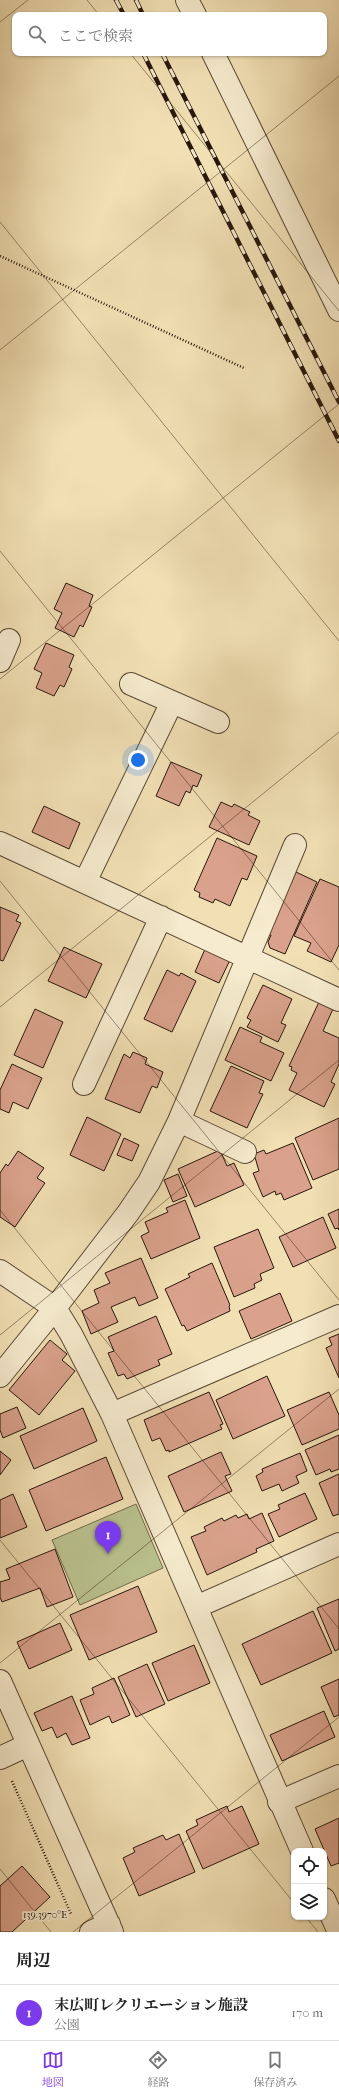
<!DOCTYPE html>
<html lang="ja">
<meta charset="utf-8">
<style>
:root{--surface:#fff;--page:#f6f6f6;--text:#222;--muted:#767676;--line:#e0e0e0;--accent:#7c3aed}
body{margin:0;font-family:"IM FELL French Canon","Noto Serif JP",serif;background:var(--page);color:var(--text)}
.controls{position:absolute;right:12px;bottom:12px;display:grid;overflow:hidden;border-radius:8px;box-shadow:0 1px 3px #0004}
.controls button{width:36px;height:36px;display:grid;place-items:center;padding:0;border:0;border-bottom:1px solid var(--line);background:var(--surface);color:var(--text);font:20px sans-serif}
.you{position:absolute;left:138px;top:760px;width:14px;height:14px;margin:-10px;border:3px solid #fff;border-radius:50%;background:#1a73e8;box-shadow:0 0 0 6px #1a73e833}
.badge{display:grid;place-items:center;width:26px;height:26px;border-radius:50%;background:var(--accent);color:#fff;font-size:13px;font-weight:700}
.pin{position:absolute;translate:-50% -33px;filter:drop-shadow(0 1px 2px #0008)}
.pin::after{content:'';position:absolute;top:21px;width:14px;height:12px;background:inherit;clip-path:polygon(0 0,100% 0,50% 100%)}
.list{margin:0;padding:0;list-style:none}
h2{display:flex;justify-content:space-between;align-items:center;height:52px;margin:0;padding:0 16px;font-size:17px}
h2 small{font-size:13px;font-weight:400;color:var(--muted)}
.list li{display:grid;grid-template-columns:26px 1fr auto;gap:12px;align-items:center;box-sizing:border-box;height:56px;padding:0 16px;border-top:1px solid var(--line)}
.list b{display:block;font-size:15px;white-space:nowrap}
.list p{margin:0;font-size:13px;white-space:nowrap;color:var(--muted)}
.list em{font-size:13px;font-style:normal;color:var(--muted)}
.icon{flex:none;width:22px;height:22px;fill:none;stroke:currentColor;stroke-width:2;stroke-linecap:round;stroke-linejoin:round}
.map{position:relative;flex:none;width:339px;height:1932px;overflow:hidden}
.search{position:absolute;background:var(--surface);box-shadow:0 1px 3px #0004;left:12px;right:12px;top:12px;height:44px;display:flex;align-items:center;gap:10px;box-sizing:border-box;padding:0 14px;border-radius:8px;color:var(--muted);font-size:15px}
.sheet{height:108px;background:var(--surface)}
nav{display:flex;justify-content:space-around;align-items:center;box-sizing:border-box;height:56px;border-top:1px solid var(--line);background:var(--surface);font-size:11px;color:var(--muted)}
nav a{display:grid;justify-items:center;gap:2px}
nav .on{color:var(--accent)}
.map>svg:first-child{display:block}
.green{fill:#b9c28e;stroke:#706c4d}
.building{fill:#daa28c;stroke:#28170c}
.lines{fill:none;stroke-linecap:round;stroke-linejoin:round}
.minor-casing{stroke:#5a4936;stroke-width:24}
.path{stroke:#28170c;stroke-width:2.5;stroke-dasharray:1 2;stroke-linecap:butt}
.minor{stroke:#f6ebce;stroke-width:22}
.rail-casing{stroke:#28170c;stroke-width:4.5}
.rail{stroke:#f6ebce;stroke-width:3;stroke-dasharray:9;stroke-linecap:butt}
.ticks{fill:none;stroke:#28170c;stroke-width:1;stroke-opacity:0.45}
.ticks-label{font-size:10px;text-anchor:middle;fill:#28170c;stroke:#f6ebce;stroke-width:3.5;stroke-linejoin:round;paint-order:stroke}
</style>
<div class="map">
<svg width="339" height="1932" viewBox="0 0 339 1932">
<rect width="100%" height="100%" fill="#f1e0b4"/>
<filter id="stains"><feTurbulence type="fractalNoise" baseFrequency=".005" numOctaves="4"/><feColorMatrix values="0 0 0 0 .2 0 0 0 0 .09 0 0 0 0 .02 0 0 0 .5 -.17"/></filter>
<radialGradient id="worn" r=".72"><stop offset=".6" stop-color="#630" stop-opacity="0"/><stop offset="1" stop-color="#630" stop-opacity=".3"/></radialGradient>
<path class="green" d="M136 1504 163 1568 80 1605 52 1540Z"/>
<path class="building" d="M66 583 93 595 89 606 92 607 83 627 80 625 74 637 55 628 62 613 54 609Z
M46 643 74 655 69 667 72 669 64 687 60 685 54 696 36 688 42 673 34 669Z
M171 762 202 775 197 787 193 785 190 793 186 791 179 806 156 796Z
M221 802 232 807 234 804 250 812 248 815 260 821 249 845 209 827Z
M44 806 80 823 69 849 32 832Z
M217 838 257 856 247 880 242 878 230 906 215 899 213 903 199 897 200 893 194 890Z
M296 872 317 882 285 954 270 948 268 942 271 935 268 934Z
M320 879 339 887V945L331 962 307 951 311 943 294 936Z
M0 907 19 915 16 921 21 923 3 961 0 960Z
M64 947 102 964 86 998 48 981Z
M205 949 230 960 219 983 195 972Z
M167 970 179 976 181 973 196 981 172 1032 144 1019Z
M263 985 292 999 281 1023 286 1025 278 1042 247 1027 251 1020 247 1018Z
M319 1002 333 1009 323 1031 339 1038V1064L331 1082 335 1084 324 1107 289 1090 297 1073 291 1070 292 1067 289 1066Z
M35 1009 63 1022 43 1068 14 1055Z
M240 1027 262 1037 260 1042 284 1053 271 1081 225 1060Z
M133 1052 147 1058 145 1064 163 1072 157 1088 152 1086 140 1113 105 1099 124 1054 130 1058Z
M12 1064 42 1078 28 1109 13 1102 9 1113 0 1109V1090Z
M231 1066 264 1081 259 1093 263 1094 247 1128 210 1111Z
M87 1117 121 1134 104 1171 70 1155Z
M339 1118V1169L313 1180 295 1138Z
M124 1138 139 1145 132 1161 117 1155Z
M293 1143 312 1188 284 1200 281 1193 276 1195 275 1191 263 1197 253 1173 259 1171 254 1154 264 1150 266 1154Z
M220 1150 227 1166 234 1163 244 1185 195 1207 178 1169Z
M18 1151 44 1168 37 1178 45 1183 15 1227 0 1217V1173L6 1164 8 1166Z
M178 1174 187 1196 173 1202 164 1180Z
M185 1200 200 1238 151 1259 141 1236 149 1232 145 1222 168 1212 166 1208Z
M339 1209V1230L338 1228 335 1229 328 1214Z
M323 1217 336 1248 293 1267 279 1237Z
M258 1229 274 1268 260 1274 262 1280 254 1284 255 1288 234 1297 214 1247Z
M141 1258 158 1298 139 1306 135 1297 111 1307 118 1322 91 1334 82 1311 99 1303 94 1290 110 1283 105 1273Z
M212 1263 230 1305 229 1306 230 1311 187 1331 184 1325 182 1326 165 1289 190 1277 188 1274Z
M280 1293 292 1321 251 1339 239 1311Z
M156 1316 172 1354 158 1360 160 1365 127 1379 124 1374 118 1376 108 1353 114 1351 108 1337Z
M339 1334V1378L326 1348 332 1345 329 1338Z
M50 1340 67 1354 62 1360 75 1371 39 1415 9 1390Z
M267 1376 285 1416 233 1439 216 1400Z
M209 1392 223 1424 220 1425 222 1429 169 1452V1450L166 1451 160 1438 152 1441 144 1420Z
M329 1392 339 1415V1429L302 1445 287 1410Z
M17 1407 26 1428 3 1438 0 1430V1414Z
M83 1408 97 1441 34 1469 20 1436Z
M339 1435V1469L331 1472 330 1469 316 1475 305 1450Z
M0 1451 11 1460 0 1475Z
M221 1452 231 1474 225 1476 232 1491 184 1512 168 1476Z
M300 1453 307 1471 296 1476 299 1483 282 1491 279 1484 262 1491 256 1476 263 1472 262 1469Z
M106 1457 123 1499 46 1531 29 1490Z
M339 1474V1514L333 1516 319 1483Z
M305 1493 317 1519 279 1537 268 1514 280 1509 278 1505Z
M13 1494 27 1527 0 1538V1500Z
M262 1513 274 1541 256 1549 257 1552 207 1575 191 1537 206 1531 204 1527 222 1518 224 1521 236 1515 238 1518 247 1514 249 1519Z
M55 1549 73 1597 47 1607 40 1588 2 1602 0 1597V1582L10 1579 6 1569Z
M138 1586 157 1632 89 1660 70 1615Z
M339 1599V1649L335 1651 317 1608Z
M313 1611 332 1653 261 1685 242 1644Z
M60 1623 72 1650 29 1669 17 1642Z
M194 1645 210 1683 168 1701 152 1663Z
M147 1664 165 1704 136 1717 118 1677Z
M114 1678 130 1715 112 1723 109 1716 90 1725 80 1700 94 1694 92 1688Z
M339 1679V1715L334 1717 321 1687Z
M72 1696 90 1738 72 1745 66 1733 57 1738 52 1727 42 1731 34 1713Z
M324 1711 335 1737 282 1761 270 1735Z
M227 1806 229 1812 242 1806 259 1844 203 1869 186 1831 198 1825 196 1820Z
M339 1818V1863L331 1866 315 1829Z
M179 1834 195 1872 139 1896 123 1858 135 1852 133 1848 163 1835 166 1840Z
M22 1866 50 1897 12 1932H0V1886Z"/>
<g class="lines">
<g class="minor-casing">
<path id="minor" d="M187 0 195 15
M213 53 339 310
M0 661 9 640
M131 684 218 722
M0 843 339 1000
M85 882 172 702
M84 1084 161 917
M179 1121 245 1152
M0 1271 55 1308 71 1334 112 1414 302 1851
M0 1376 55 1308 128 1213 149 1182 179 1121 295 845
M112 1414 339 1316
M196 1607 339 1544
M0 1681 112 1932
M0 1758 28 1745
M279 1802 339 1776
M324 1899 339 1932
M91 1932 109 1924"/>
</g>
<path class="path" d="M0 256 244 368
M12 1781 71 1914"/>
<use href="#minor" class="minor"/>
<g class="rail-casing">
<path id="rail" d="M116 0 124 15
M136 0 143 15
M143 53 339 441
M162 53 339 402"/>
</g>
<use href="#rail" class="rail"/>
</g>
<path class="ticks" d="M87 0 99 15M0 22 28 0M130 53 339 311M0 222 339 641M0 350 339 76M0 551 339 970M0 679 339 404M0 881 339 1300M0 1007 339 732M0 1210 339 1629M0 1335 339 1060M0 1540 294 1903M0 1663 339 1389M0 1869 51 1932M306 1917 318 1932M73 1932 339 1717"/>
<g class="ticks-label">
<text x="45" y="1918">139.3970°E</text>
</g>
<rect width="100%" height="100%" filter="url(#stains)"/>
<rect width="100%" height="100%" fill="url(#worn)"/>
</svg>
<div class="controls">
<button><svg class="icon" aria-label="locate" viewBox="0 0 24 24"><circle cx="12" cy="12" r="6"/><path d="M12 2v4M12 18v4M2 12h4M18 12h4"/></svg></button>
<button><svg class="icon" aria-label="layers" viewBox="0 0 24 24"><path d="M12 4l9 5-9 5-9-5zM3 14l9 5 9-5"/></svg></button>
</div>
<div class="you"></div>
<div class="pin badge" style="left:108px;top:1554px">1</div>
<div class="search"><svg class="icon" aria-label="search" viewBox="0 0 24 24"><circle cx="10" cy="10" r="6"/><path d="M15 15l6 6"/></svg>ここで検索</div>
</div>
<section class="sheet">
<h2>周辺<small></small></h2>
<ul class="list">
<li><span class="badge">1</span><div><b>末広町レクリエーション施設</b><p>公園</p></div><em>170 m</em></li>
</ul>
</section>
<nav>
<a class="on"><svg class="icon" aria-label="map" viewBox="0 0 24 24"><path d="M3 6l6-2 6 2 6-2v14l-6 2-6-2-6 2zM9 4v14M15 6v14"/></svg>地図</a>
<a><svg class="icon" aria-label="directions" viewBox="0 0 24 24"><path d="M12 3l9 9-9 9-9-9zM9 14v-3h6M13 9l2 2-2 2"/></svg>経路</a>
<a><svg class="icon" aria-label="saved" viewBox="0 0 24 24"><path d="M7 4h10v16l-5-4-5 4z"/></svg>保存済み</a>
</nav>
